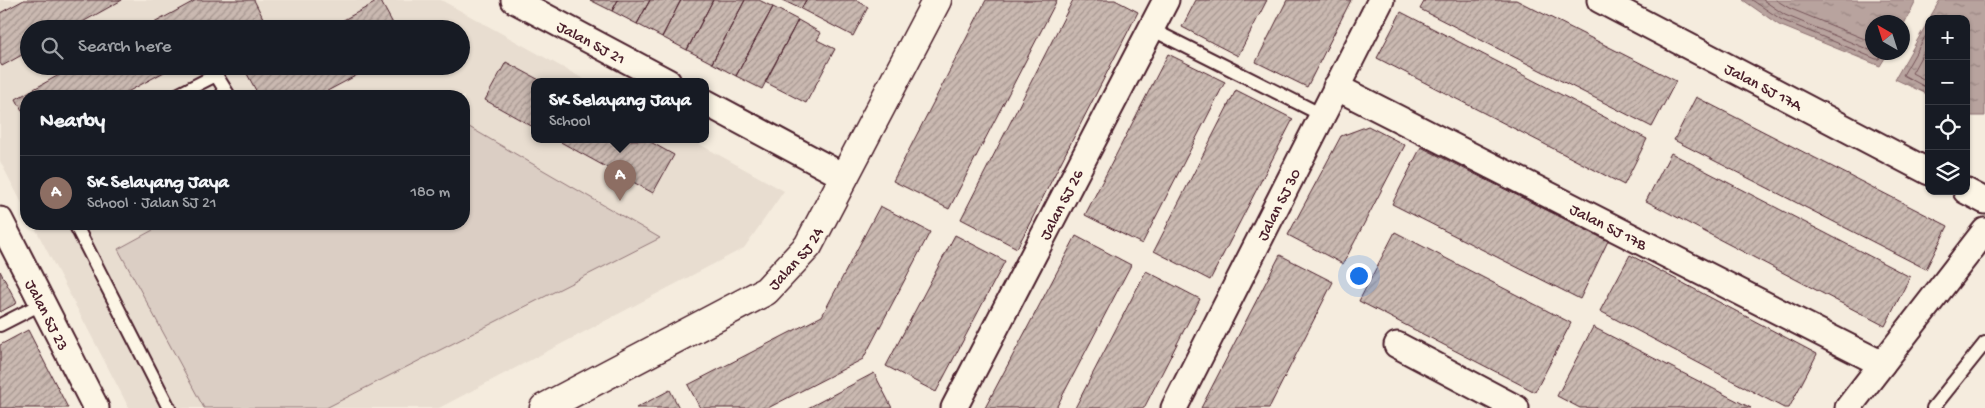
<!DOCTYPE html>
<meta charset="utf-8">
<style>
:root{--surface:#171b24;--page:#20242c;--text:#f1f3f6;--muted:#9ea1a6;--line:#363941;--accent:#b45309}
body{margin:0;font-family:"Gochi Hand",sans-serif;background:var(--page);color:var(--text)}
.controls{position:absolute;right:15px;top:15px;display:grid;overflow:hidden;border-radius:10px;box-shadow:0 1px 4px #0004}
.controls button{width:45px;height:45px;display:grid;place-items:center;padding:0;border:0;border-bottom:1px solid var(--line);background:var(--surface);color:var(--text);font:25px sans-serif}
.compass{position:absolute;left:1865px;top:15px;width:45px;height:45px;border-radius:50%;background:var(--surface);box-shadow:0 1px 4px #0004;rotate:321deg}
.you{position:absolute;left:1358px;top:275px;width:18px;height:18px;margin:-12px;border:4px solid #fff;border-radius:50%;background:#1a73e8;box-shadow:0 0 0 8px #1a73e833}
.badge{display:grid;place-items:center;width:32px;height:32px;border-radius:50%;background:var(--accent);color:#fff;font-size:16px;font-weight:700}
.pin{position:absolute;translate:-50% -41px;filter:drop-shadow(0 1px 2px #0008)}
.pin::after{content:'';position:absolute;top:26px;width:18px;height:15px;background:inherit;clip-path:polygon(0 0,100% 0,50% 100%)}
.popup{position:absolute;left:531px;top:78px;width:178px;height:65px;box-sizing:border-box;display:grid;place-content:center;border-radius:10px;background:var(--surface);filter:drop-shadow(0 1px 4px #0005);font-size:16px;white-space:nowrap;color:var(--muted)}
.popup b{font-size:19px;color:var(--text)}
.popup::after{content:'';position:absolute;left:50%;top:100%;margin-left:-10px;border:10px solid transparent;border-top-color:var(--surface)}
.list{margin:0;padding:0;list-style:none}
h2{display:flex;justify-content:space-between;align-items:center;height:65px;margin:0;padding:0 20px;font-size:21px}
h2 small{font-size:16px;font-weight:400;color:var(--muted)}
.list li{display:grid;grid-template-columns:32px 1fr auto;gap:15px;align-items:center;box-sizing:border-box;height:75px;padding:0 20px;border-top:1px solid var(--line)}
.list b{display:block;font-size:19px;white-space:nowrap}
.list p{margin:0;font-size:16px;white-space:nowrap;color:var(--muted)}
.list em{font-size:16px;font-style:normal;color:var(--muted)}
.icon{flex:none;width:28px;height:28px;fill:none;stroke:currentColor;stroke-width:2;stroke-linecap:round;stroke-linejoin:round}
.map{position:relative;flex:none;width:1985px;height:408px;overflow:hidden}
.search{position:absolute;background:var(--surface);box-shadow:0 1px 4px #0004;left:20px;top:20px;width:450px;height:55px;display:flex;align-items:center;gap:12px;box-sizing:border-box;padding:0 18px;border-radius:28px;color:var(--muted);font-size:19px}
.panel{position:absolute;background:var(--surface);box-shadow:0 1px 4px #0004;left:20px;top:90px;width:450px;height:140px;border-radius:20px}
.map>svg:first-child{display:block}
.built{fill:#e8ddd0;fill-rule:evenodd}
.garden{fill:#dbcec4;stroke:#927678}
.water{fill:url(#water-ripples);stroke:#8c6e70}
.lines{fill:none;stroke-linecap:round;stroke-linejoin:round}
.shore{stroke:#765459;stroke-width:1}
.building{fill:url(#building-hatch);stroke:#4a1f2b}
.lane-casing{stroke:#4a1f2b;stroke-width:16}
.street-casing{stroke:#4a1f2b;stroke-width:29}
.secondary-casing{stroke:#4a1f2b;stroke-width:31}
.lane{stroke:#fcf5e5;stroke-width:12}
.street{stroke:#fcf5e5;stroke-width:25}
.secondary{stroke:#fcf5e5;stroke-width:28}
.labels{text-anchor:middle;stroke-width:5;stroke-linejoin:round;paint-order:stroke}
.street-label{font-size:16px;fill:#4a1f2b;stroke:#fcf5e5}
</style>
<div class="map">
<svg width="1985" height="408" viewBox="0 0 1985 408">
<defs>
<pattern id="water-ripples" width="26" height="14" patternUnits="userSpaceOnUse" patternTransform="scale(1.25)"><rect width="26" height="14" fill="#b8a39e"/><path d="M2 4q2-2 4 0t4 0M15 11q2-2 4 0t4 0" fill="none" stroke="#988481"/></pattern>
<pattern id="building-hatch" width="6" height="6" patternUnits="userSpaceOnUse" patternTransform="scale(1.25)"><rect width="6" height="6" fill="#cab9b1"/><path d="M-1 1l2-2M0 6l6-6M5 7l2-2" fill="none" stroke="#a69690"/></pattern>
</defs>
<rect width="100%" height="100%" fill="#f5ecde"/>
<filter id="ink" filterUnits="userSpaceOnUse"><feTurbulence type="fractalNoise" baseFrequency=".02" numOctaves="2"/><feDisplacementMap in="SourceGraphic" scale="10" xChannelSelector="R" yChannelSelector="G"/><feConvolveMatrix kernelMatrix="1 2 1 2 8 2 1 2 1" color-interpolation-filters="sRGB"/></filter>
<g filter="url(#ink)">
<path class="built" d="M0 0H441L589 82H535V140H692L784 191 744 248 439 408H129L33 224H464V96H26V211L0 161ZM29 29H461V66H29Z"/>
<path class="garden" d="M464 124 660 238 326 408H204L118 249 164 224H464Z"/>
<path class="water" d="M1743 0H1916L1903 26 1902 22H1872V52L1888 53 1880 66 1779 25Z
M1940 0H1985V116H1972L1966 113V19H1929Z
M1929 20V95L1895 79Z"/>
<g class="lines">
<path class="shore" d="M1752 0 1782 20 1876 59H1879L1882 52
M1763 0 1785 15 1872 51
M1776 0 1789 8 1872 42
M1929 30 1903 75 1929 89
M1929 42 1912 73 1929 82"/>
</g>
<path class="building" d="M24 0H122L70 29H29V51L2 66 0 63V13Z
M196 0H254L263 18 243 29H143Z
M380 0 396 29H327Z
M590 0H618L612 11Z
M618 0H650L637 24 612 11Z
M650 0H681L662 37 637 24Z
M681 0H713L687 50 662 37Z
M713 0H745L712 63 687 50Z
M745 0H759L773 7 736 76 712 63Z
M782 0H806L801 9Z
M806 0H856L868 7 853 36 801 9Z
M986 0H1057L949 209 893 181Z
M1073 0H1115L1138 12 1017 248 961 219Z
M1196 0H1267L1238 56 1182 27Z
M1287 0H1351L1307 87 1256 62Z
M1425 0H1516L1676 81 1652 127 1420 9Z
M773 7 798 20 762 89 736 76Z
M1401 12 1647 139 1624 185 1377 58Z
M798 20 821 33 817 40 835 49 806 103 765 82Z
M1168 54 1225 82 1142 244 1085 215Z
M506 62 543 82H535V128L485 100Z
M75 66H175L120 96H26V118L16 99Z
M257 66H374L318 96H259L246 72Z
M1236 90 1293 119 1210 280 1154 251Z
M1696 97 1948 226 1926 269 1674 140Z
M1368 126 1405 145 1343 264 1288 235 1341 136Z
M557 140H647L674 155 653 193Z
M1421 147 1608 241 1580 299 1392 204Z
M1671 153 1910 277 1885 326 1646 201Z
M880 206 930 232 863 359 768 408H700L688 385 822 316Z
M1395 232 1571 323 1535 392 1359 301Z
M955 235 1005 261 936 392 886 366Z
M1076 236 1131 265 1056 408H985Z
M1280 255 1333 282 1269 408H1201Z
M1630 255 1817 354 1789 408H1784L1600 311Z
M0 271 17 303 0 312Z
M1146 271 1200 299 1144 408H1075Z
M1593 327 1751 408H1580L1557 396Z
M28 330 68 408H0V345Z
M874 373 892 408H808Z
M670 390 679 408H636Z"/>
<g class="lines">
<g class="lane-casing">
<path id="lane" d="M1151 29 1322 115
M175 96 216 75 229 96
M75 224 169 408
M0 325 43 303
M1933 408 1985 343"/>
</g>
<g class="street-casing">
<g id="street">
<path id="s1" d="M514 0 668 82"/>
<path id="s2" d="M1600 0 1929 172"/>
<path id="s3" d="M1336 87 1882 364"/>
<path d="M705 102 845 177"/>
<path d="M1966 191 1985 201"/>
<path id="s4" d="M0 220 96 408"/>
<path d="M1397 345 1516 408"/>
<path id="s5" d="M954 408 1166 0"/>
<path id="s6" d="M1174 408 1381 0"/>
<path d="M1848 408 1985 231"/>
</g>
</g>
<g class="secondary-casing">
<g id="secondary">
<path id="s7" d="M544 408 766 291 808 246 937 0"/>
</g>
</g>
<use href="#lane" class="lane"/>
<use href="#street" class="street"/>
<use href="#secondary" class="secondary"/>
</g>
</g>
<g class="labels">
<g class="street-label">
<text dy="6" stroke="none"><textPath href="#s1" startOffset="88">Jalan SJ 21</textPath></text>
<text dy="6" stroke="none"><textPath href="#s2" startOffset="185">Jalan SJ 17A</textPath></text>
<text dy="6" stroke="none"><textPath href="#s5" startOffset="230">Jalan SJ 26</textPath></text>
<text dy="6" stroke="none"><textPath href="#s6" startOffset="229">Jalan SJ 30</textPath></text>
<text dy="6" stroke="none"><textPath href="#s3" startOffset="306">Jalan SJ 17B</textPath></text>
<text dy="6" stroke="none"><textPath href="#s7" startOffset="295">Jalan SJ 24</textPath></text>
<text dy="6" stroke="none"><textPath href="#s4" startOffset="106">Jalan SJ 23</textPath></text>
</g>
</g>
</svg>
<div class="controls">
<button>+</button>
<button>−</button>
<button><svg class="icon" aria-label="locate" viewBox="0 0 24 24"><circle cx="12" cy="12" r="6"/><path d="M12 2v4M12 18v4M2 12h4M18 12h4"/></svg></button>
<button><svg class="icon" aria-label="layers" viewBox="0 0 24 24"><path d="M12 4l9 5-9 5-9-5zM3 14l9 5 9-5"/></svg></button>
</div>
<svg class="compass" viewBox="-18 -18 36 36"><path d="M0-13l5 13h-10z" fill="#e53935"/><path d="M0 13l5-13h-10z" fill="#9ea1a6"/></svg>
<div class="you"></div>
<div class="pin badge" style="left:620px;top:201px;background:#8d6e63">A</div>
<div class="popup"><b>SK Selayang Jaya</b>School</div>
<div class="search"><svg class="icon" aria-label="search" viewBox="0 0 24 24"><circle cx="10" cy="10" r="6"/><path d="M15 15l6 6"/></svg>Search here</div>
<section class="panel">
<h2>Nearby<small></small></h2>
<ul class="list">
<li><span class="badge" style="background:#8d6e63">A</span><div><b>SK Selayang Jaya</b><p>School · Jalan SJ 21</p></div><em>180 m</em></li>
</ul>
</section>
</div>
